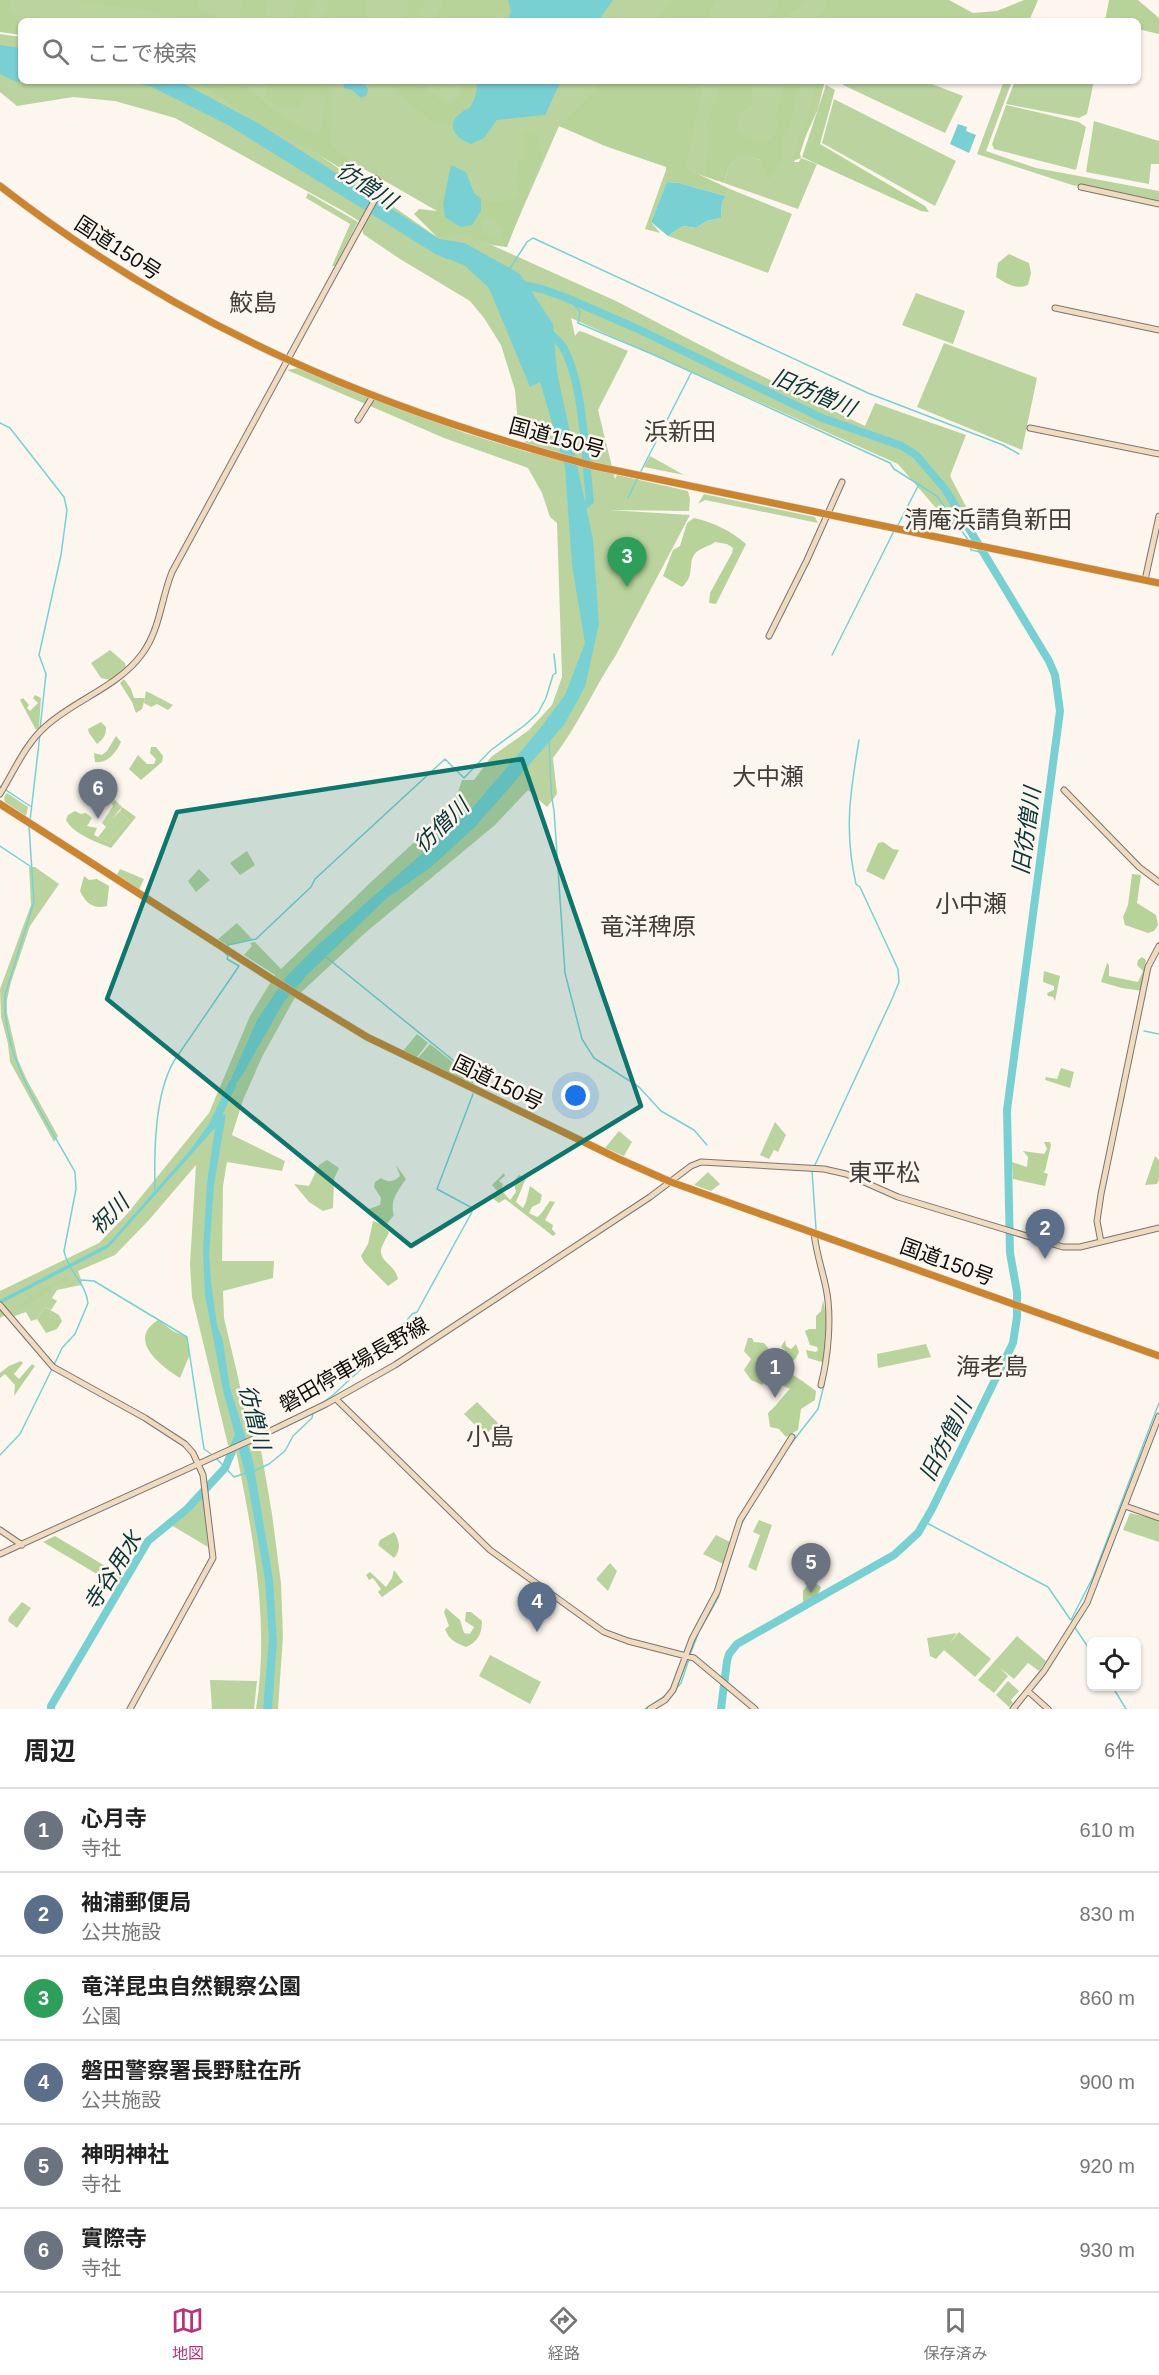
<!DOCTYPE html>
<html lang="ja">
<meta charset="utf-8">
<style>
:root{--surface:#fff;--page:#f2f2f2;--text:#222;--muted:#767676;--line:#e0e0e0;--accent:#b83377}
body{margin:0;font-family:Helvetica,"Noto Sans JP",sans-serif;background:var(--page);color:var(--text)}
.controls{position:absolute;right:18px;bottom:18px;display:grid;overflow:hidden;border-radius:9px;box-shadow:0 2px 4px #0004}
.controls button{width:54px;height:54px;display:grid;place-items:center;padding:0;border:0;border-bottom:2px solid var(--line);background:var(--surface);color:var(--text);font:30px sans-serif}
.you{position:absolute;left:576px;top:1096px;width:21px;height:21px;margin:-15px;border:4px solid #fff;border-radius:50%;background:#1a73e8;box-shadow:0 0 0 9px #1a73e833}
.badge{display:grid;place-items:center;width:39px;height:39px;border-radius:50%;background:var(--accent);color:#fff;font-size:20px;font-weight:700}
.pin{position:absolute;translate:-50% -50px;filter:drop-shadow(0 2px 3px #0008)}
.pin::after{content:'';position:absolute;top:32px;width:21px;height:18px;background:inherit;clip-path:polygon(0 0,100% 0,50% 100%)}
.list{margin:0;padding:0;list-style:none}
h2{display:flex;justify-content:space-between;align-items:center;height:78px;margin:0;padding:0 24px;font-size:26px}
h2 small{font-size:20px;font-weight:400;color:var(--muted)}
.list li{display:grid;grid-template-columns:39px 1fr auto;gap:18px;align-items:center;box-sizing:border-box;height:84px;padding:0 24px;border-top:2px solid var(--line)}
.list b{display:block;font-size:22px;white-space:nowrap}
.list p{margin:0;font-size:20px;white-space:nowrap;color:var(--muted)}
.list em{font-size:20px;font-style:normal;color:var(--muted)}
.icon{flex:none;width:33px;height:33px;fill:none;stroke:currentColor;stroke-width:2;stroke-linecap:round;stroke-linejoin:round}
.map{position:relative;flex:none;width:1159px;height:1709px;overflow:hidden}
.search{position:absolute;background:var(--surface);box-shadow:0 2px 4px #0004;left:18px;right:18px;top:18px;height:66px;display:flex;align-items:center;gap:15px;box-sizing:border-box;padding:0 21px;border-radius:9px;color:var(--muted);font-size:22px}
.sheet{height:582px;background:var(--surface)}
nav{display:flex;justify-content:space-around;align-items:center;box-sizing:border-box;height:84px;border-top:2px solid var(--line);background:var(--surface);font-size:16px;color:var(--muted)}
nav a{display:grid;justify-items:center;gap:3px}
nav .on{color:var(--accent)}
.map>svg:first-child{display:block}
.green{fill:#bbd49f}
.forest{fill:#b8d399;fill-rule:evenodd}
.water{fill:#79d0d3}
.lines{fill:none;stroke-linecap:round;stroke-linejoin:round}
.stream{stroke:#79d0d3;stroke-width:1.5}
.river{stroke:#79d0d3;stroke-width:8}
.secondary-casing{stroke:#7a756f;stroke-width:7}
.highway-casing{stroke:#d4d4d3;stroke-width:8}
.secondary{stroke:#f0dac0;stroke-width:5}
.highway{stroke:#cc852e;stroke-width:7}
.marked{fill:#0f766e;fill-opacity:0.2;stroke:#0f766e;stroke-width:4.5;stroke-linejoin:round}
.labels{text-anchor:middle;stroke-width:5;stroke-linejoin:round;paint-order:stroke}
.street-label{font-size:21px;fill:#100f0c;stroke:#fcf6ef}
.water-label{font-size:22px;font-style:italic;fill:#0b3638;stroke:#fcf6ef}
.quarter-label{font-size:24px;fill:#413d38;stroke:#fcf6ef}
</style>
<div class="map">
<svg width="1159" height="1709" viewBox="0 0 1159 1709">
<rect width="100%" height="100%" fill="#fcf6ef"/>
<path class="green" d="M0 0H845L840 21H21V25Z
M0 34 21 37V81H199L259 113 437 237 450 231 487 243 616 301 731 361 865 426 875 403 966 435 950 476 971 516 954 529 898 464 571 318 575 336 579 331 586 333 628 351 598 410 615 479 617 475 688 491 690 499 689 511 609 510 690 515 616 655C594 688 578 726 553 758L557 794 547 807 528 790 495 825 365 933 294 999 262 1057 243 1100 232 1135 285 1161 282 1171 227 1162 223 1186 222 1261H274L273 1278 223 1291 224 1318 238 1377 248 1427 260 1444 272 1514 281 1583 283 1636 278 1709H256C270 1623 253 1535 236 1451L228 1445 192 1297 190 1264 196 1165 149 1220 115 1255 78 1271 83 1285 81 1282V1285L57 1290 52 1298 57 1301 51 1310 45 1307 37 1319 31 1321 26 1312 12 1317 7 1314 0 1318V1291L99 1243 127 1214 209 1113 250 1016 275 975 244 955 252 946 250 943 255 942 281 969 371 882 448 811 455 801 462 780H474L491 757 529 730 552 705 562 677 557 523 550 517 542 493 528 468 444 438 287 370 298 368 465 433 531 453 528 444 519 437 515 390 501 345 484 318 470 301 400 259 363 234 362 223 343 211 175 118 115 101 73 97 17 106 0 92Z
M211 81H825L818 109 794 162H799L801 158 817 164 798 209 724 183 728 169 739 153 760 160 782 158 736 138 718 181 559 126 506 247 437 211Z
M845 81H924L963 96 945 133 843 85Z
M1004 81H1012L986 151 1036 168 1159 191V201L1072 185 977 154Z
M1015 81H1094L1087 114 1079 118 1006 104Z
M834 99 956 161 935 206 822 143Z
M1006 105 1079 122 1086 127 1076 170 994 149 992 144Z
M1094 121 1159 141V164H1151L1149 184 1086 172Z
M667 167 668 180 651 222 660 233 645 229Z
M730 189 792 214 768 273 668 236 683 226 696 228 707 221 721 218 722 202Z
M308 193 358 222 335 266H332L350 224 306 198Z
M916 293 965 311 953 344 902 325Z
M944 343 1037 378 1022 450 917 407Z
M650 456 684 475 644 467Z
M704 494 815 517 818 523 705 500 698 504Z
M110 650 125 663 126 669 110 680 101 678 91 663Z
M146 691 173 705 168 710 157 704 151 707 144 703Z
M7 793 28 807 26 816 5 802 4 797Z
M115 800 122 807 112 819 120 811 129 820 109 843 98 837 106 827 102 823 113 806 112 803Z
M247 851 255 865 240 875 230 863Z
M29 867H35L59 884 30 926 11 982 7 1000V1013L18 1060 27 1080 58 1136 54 1142 10 1062 8 1044 1 1017 0 989 31 905Z
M120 869 144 879 139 890 117 875Z
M199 869 210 880 196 892 188 881Z
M237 923 252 939 227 945 218 939Z
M417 1034 428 1043 417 1057 403 1051Z
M430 1044 474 1079 473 1084 418 1058Z
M775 1122 786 1135 778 1152 774 1150 769 1159 760 1155Z
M619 1131 632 1142 624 1156 605 1148Z
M327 1160 339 1168 334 1179 333 1208 323 1211 309 1202 294 1184 309 1186 319 1165Z
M708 1172 720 1184 711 1191 694 1185Z
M748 1338H752L756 1347 782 1366 775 1370H785L801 1380 790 1389 768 1378 762 1385 751 1380 744 1370 751 1359 744 1351Z
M926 1344 931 1357 878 1368 877 1354Z
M477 1402 498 1423 485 1435 464 1414Z
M203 1496 208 1547 171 1525Z
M1130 1513 1159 1520V1542L1123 1530Z
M759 1520 772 1525 756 1571 748 1567 760 1535 753 1532Z
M716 1535 730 1542 723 1564 703 1554Z
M610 1563 617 1571 608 1591 596 1579Z
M22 1602 31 1608 17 1628 8 1621 9 1617Z
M959 1632 991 1659 975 1677 944 1650 936 1659 930 1656 927 1638 957 1633 950 1643Z
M1017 1636 1046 1661 1039 1671 1028 1663 1014 1679 1000 1668 1008 1676 994 1693 978 1680Z
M490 1655 541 1682 530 1704 479 1676Z
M210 1680 257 1681 254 1709H212Z
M1008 1681 1019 1691 1011 1700 1013 1703 1009 1707 996 1695Z"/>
<path class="forest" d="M0 0H9L11 12 24 19 37 21H21V35L0 32Z
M79 0H197L198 9 213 14 219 21H169L160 15 145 10 85 3Z
M243 0H267L264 21H243L240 12Z
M296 0H317L307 21H289L294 15Z
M330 0H367V21H321Z
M408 0H426L415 21H399L408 15Z
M444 0H509L512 12 508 20 502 11 490 21H439L436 15Z
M677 0H716L705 21H658L667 4Z
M779 0H806L804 5 778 21H765L772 14Z
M826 0H949L973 13 997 11 1024 0H1038L1029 21H815L823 12Z
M1109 0H1138L1159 18V34L1138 29V21H1105Z
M197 81H249L247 86C268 107 287 123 316 134L321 130 326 98 308 93 297 109 279 107 264 98 267 81H321L332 92 331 144 372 181 371 187 319 155 254 121Z
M385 81H429L426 86 438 98 448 104 458 98 461 92 459 81 478 82 472 103 449 126 428 119Z
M599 81H701V97L685 168 730 189 726 196 679 183 667 182 666 167 605 146 559 126 596 88Z
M723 81H754L751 106 741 112 736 126 743 137 759 141 771 140 776 131 778 121 776 112 786 81H801L795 96 791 123 781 145 782 158 769 180 760 160 739 154 728 169 724 183 705 176 709 131 706 124Z
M816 81H823L800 154 801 158 793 161 795 149 811 107Z
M826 85 835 90 820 144 925 206 929 212 921 211 802 157Z
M532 130 537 134 542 156 507 247 492 245 451 232 446 238 437 237 414 214 419 209 437 211 438 199 446 194 443 204 460 227 481 211V199C493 203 506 204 517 196L518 183 515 177 519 170 517 163 523 161 525 145 521 134ZM485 217 497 222 503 231 501 240 482 233V226Z
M1009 254 1029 263 1031 273 1028 285C1016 290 1007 284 996 277L998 263Z
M694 518C713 522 731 531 746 544L716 604 709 603 710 593 732 553 733 548 727 544 715 542C710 546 697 549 694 555 688 564 695 576 682 587L663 576 673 550 680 546 687 523Z
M124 679 131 689 134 698H145L142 709 136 713 132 702 120 683Z
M35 695 41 698 39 728 36 730 20 700 23 698 29 705 27 708 30 711 38 703 33 698Z
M101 722 106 727C106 736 103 739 97 744L89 733 88 729Z
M116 736 121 742C116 753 107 764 95 762L94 753 102 755 107 751Z
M151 747H156L163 756 162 762 141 780 129 769 138 755 147 764H154L156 759 150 753Z
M122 807 136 817 111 848C97 842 73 834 66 820L68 815 75 811 81 814 86 813 92 818 87 826 97 828 94 835 109 843 129 820 120 811Z
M883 842 893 849 899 850 884 880 866 871 878 843Z
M1132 874 1141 875 1137 903 1156 915 1158 925 1154 931 1148 933 1125 925 1123 917 1128 905Z
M84 876 89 880 97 879 109 886 107 906C93 910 85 902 80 891Z
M1142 957 1146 960 1143 991 1122 988 1101 982 1107 963 1109 965V976L1138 982 1143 971 1137 965 1138 960Z
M1044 971 1060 976 1055 1001 1053 997 1048 996 1047 993 1054 990V986L1043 982Z
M1061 1068 1074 1072 1070 1088 1045 1080 1046 1077 1057 1079Z
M1044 1142H1050L1051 1145 1045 1171 1043 1172 1048 1174 1045 1186 1013 1179 1012 1162 1027 1167 1028 1157 1023 1151 1044 1154 1047 1149Z
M1155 1156 1159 1160V1180L1157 1184 1145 1185Z
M396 1165 406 1179C398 1191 389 1201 394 1215L385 1226 369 1209 380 1205 381 1198 374 1187 375 1182 381 1178C389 1183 393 1182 400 1176Z
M504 1173 505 1176 499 1181 503 1184 501 1190 510 1200 516 1192C514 1185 513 1180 519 1175L526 1178 516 1202 523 1208 526 1202 530 1186 542 1195 540 1203 532 1207 529 1213 537 1217C542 1214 546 1206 550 1201L555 1202 545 1220 553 1225 552 1229 556 1234 553 1236 505 1199 499 1203 492 1198 498 1192 492 1185Z
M373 1221 381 1224 389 1232C387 1238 382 1244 381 1250 380 1263 395 1264 398 1279L388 1286 364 1262 361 1256 368 1244Z
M68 1275V1282L53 1287 27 1307 17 1308 31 1294Z
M823 1300 827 1319 825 1363 808 1358 806 1350 816 1352 818 1350 817 1347 810 1345 805 1331 809 1329H816V1316L821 1311Z
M45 1307 59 1315 62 1321 57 1329 46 1333 37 1319Z
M158 1320 173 1331 187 1337 190 1354 180 1378C161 1366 126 1340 158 1320Z
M785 1340 786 1346 791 1349 796 1344 799 1352 796 1358 789 1365C776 1364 757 1355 754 1342L764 1343 775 1356 784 1359 788 1353 781 1347Z
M21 1361 23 1363 14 1374 19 1379 32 1364 35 1366 14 1396 15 1385 5 1374 0 1378V1373L9 1366Z
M801 1380 816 1391 815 1400 801 1409 798 1430 786 1437 779 1429 770 1427 768 1413C781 1402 786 1389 801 1380Z
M394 1532C400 1541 401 1550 394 1558L378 1545 380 1540Z
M55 1536 122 1576 117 1586 43 1542Z
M394 1570 403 1582 382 1597 378 1592 381 1589 373 1578 369 1580 366 1575 370 1572 386 1587 392 1578Z
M815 1583 821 1587 817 1597 803 1603V1591L807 1586Z
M446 1608 460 1620 464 1633 470 1634 474 1627 465 1621 466 1612H471L482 1621C482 1633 478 1642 466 1647 456 1643 449 1640 445 1629L449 1626 444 1612Z"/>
<path class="water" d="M508 0H613L598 21H507L511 12Z
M0 45 21 48V81H32L16 82 0 74Z
M123 81H179L258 123 439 239 465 243 520 274 553 324 557 372 593 539 599 624 585 687 564 725 475 827 430 868 387 898 307 975 283 1003 243 1074 221 1102 257 1020 287 976 317 946 468 813 538 731 565 695 585 643 572 565 565 467 540 382 530 387 489 288 464 265 437 255 228 125 150 86Z
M343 81H362L368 89 367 95 361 98 352 90 344 88Z
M477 81H563C554 91 552 103 545 115L497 120 484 138 471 144C456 139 444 125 461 113 465 109 469 109 472 104 476 97 477 88 477 81Z
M958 124 967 127 966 131 976 135 969 153 950 144Z
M451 165 466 172 474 193 481 199V211L472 225 460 227 445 217 443 204Z
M667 182 679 183 726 196 722 202 721 218 707 221 696 228 683 226 668 236 651 222Z
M226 1114 214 1185 209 1255 211 1282 217 1325 223 1341 230 1388 253 1461 273 1579 277 1642 272 1709H263L269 1639 265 1580 248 1484 223 1390 205 1295 203 1250 207 1183 215 1128 108 1248 0 1304V1300L108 1244 188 1153 214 1117Z"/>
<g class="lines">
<path class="stream" d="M509 270 527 242 533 238 868 393 1003 445 1019 454
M567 298 580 311 578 323 652 354 890 463 894 469 937 496 969 541
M0 423 10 428 64 497 67 510 61 555 39 655 46 674 40 729
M640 473 691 373
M628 498 638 477
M897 527 918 486
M970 545 971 550 985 553
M832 655 894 531
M549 742C551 764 549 789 554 810L565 973 582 1039 594 1058 639 1087 661 1111 694 1130 707 1145
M0 786 30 806
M30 821 40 734
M29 826 34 902 5 995C2 1060 45 1117 75 1172L76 1189 64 1251C67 1270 86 1283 88 1303L75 1334 62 1348 54 1365
M0 846 30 866
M227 948 228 945 256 939 311 887 315 879 445 759 464 778 491 750 525 725 538 713 546 698 553 675 556 673 554 654
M326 957 475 1078
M1144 1031 1159 1034
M473 1094 437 1189 474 1209
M814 1167 892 999 899 982 898 969 860 887 856 884C844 832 850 793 859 740
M812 1171 816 1229
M155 1194C154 1155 154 1095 174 1061L239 966 227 959 228 956 224 952
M81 1280 94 1281 187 1337 204 1449 211 1454
M314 1409 333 1395 384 1348 412 1314 417 1312 472 1212
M790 1445 818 1409 824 1385
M0 1455 20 1434 52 1369
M217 1459 234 1477 246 1473
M254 1471 269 1464 285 1451 293 1436 312 1418 313 1413
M925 1522 1048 1587 1070 1619
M740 1527 749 1510
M1071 1620 1093 1577 1159 1403
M1074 1626 1092 1653
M700 1630 718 1598 736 1540
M690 1655 698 1634
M1112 1686 1126 1709
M675 1690 681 1683 689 1659
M645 1709 666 1695"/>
<path class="river" d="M518 284 542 289 567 298 640 330 822 418 902 446 916 455 945 489 1049 661 1055 675 1060 711 1007 1110 1010 1253 1017 1292V1317L1013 1343 932 1509 918 1533 894 1555 737 1644 729 1654 727 1661 721 1709
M547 331C552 336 559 340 563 347 584 384 585 458 590 501L579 509
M214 1123 232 1085
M51 1709V1706L148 1541 187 1509 225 1468 239 1435"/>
<g class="secondary-casing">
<path id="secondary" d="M1081 187 1159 204
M1055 308 1159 330
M358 420 373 396
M1030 428 1159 454
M1145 580 1159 516
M769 636 807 560 842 482
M1064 790 1139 867 1159 882
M0 794C14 771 26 743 46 726 76 699 118 687 142 654 160 630 161 599 172 572L379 192 381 184 376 179
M814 1233C816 1252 822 1269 826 1288 832 1316 828 1358 821 1385
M1101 1242 1097 1221 1101 1194 1148 967 1159 946
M0 1305 53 1367 145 1418 185 1444 193 1453 203 1475 213 1558 130 1709
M336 1399 490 1550 604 1632 628 1641 694 1658 755 1709
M1125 1506 1159 1518
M0 1530 22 1545
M0 1554 262 1435 326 1404 395 1365 650 1197 691 1166 701 1162 824 1169 846 1174 898 1197 1063 1247H1080L1159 1228
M1029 1692 1048 1709
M650 1709 665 1700 673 1690 692 1639 717 1592 740 1520 792 1437
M1013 1709 1044 1671 1087 1603 1159 1416"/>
</g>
<g class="highway-casing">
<path id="highway" d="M0 186C180 326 375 409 594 466L1159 583
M0 804 275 981 367 1037 619 1159 671 1182 1159 1356"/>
</g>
<use href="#secondary" class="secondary"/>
<use href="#highway" class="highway"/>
</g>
<path class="marked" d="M522 759 641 1106 411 1246 107 999 177 812Z"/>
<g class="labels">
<g class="street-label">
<text transform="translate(118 248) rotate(33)" y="7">国道150号</text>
<text transform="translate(557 438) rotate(15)" y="7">国道150号</text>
<text transform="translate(498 1083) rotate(26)" y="7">国道150号</text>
<text transform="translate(947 1262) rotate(20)" y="7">国道150号</text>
<text transform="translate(354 1365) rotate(-30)" y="7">磐田停車場長野線</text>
</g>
<g class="water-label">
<text transform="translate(367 185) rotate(33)" y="8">彷僧川</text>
<text transform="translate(814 392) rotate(23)" y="8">旧彷僧川</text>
<text transform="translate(441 825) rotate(-44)" y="8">彷僧川</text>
<text transform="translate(1026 831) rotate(-82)" y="8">旧彷僧川</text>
<text transform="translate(109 1214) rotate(-45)" y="8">祝川</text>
<text transform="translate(255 1417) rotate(76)" y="8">彷僧川</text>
<text transform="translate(945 1440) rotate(-63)" y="8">旧彷僧川</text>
<text transform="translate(112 1571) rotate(-58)" y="8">寺谷用水</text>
</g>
<g class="quarter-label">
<text x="253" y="311">鮫島</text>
<text x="680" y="440">浜新田</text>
<text x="988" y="528">清庵浜請負新田</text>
<text x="768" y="785">大中瀬</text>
<text x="971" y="912">小中瀬</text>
<text x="648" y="935">竜洋稗原</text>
<text x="884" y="1181">東平松</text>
<text x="992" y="1375">海老島</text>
<text x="490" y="1445">小島</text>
</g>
</g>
</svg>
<div class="controls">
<button><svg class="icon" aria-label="locate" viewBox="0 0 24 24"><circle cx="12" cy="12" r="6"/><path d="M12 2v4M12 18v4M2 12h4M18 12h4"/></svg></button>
</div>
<div class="you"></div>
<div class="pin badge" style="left:775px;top:1398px;background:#6b7280">1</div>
<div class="pin badge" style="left:1045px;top:1259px;background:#5c6f8a">2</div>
<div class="pin badge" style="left:627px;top:587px;background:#2e9e5b">3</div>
<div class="pin badge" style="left:537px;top:1632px;background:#5c6f8a">4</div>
<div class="pin badge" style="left:811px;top:1593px;background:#6b7280">5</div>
<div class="pin badge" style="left:98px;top:819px;background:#6b7280">6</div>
<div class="search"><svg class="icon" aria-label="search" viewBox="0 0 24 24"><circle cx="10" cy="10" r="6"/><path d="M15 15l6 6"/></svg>ここで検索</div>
</div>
<section class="sheet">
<h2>周辺<small>6件</small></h2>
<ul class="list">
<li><span class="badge" style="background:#6b7280">1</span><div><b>心月寺</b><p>寺社</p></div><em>610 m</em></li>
<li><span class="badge" style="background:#5c6f8a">2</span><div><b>袖浦郵便局</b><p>公共施設</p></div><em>830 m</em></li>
<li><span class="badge" style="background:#2e9e5b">3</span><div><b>竜洋昆虫自然観察公園</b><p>公園</p></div><em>860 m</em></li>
<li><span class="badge" style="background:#5c6f8a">4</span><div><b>磐田警察署長野駐在所</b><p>公共施設</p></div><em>900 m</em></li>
<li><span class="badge" style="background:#6b7280">5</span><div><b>神明神社</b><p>寺社</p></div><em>920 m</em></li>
<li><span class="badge" style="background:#6b7280">6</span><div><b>實際寺</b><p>寺社</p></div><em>930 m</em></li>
</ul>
</section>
<nav>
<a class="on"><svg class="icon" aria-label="map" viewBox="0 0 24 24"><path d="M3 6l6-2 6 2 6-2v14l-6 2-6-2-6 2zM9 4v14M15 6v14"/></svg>地図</a>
<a><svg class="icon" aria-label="directions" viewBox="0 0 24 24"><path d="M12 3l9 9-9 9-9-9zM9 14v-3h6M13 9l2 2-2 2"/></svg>経路</a>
<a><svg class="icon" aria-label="saved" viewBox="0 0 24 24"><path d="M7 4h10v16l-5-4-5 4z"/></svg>保存済み</a>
</nav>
